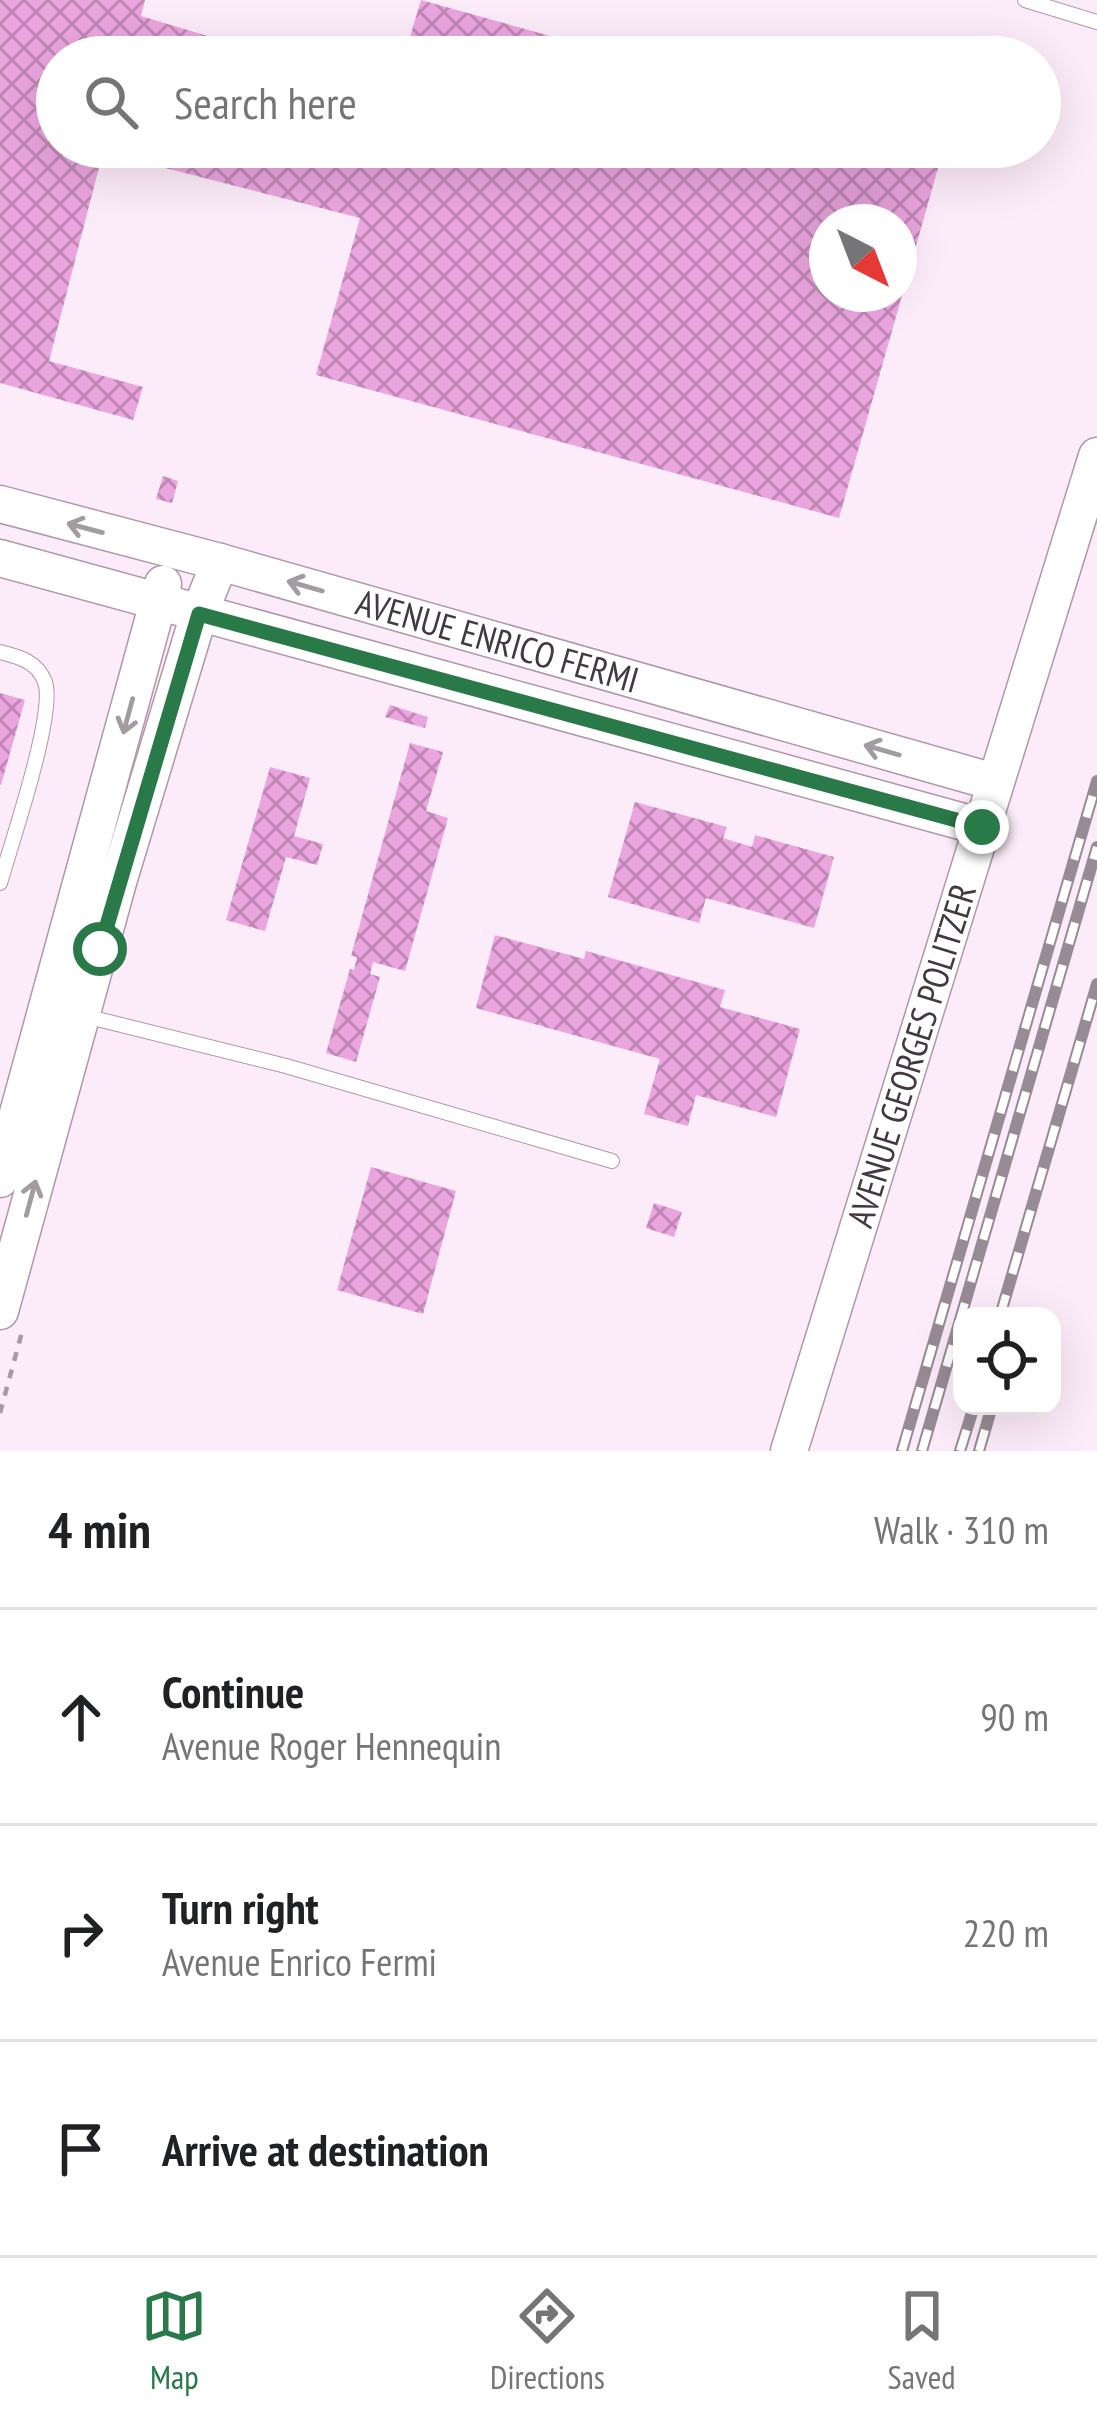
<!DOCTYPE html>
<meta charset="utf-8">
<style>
:root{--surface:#fff;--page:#f6f6f6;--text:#202124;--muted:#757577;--line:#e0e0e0;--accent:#2a7949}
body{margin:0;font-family:"PT Sans Narrow",sans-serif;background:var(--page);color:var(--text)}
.controls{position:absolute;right:36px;bottom:36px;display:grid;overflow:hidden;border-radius:24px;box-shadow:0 12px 48px #0002}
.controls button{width:108px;height:108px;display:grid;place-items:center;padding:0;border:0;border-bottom:3px solid var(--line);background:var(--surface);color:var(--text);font:60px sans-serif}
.compass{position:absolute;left:809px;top:204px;width:108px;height:108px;border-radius:50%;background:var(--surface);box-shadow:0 12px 48px #0002;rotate:138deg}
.stop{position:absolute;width:36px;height:36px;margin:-27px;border:9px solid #2a7949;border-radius:50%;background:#fff}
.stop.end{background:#2a7949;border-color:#fff;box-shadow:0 3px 12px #0008}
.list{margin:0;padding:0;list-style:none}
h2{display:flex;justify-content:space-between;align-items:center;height:156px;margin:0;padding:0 48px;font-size:51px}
h2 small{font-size:39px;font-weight:400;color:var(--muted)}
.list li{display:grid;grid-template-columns:78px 1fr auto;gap:36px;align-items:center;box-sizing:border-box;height:216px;padding:0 48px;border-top:3px solid var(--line)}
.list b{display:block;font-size:45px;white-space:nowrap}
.list p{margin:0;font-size:39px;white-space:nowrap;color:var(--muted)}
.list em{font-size:39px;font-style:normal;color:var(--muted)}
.icon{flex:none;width:66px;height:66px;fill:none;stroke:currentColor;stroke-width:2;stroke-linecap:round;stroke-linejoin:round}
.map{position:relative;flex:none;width:1097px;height:1451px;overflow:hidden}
.search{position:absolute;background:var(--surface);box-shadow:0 12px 48px #0002;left:36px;right:36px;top:36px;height:132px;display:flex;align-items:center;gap:30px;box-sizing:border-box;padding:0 42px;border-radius:66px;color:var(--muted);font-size:45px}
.sheet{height:804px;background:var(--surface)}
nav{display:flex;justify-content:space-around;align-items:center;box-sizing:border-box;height:168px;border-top:3px solid var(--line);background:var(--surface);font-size:33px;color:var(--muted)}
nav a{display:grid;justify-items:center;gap:6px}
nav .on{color:var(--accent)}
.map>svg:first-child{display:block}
.building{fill:url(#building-cross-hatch);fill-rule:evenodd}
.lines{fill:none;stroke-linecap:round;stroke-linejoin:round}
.service-casing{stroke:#b097ab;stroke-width:16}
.tertiary-casing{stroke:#b097ab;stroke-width:39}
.path{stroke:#a89aa5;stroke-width:4.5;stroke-dasharray:9 9;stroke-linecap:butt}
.service{stroke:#fff;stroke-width:14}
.tertiary{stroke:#fff;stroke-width:36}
.rail-casing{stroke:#988b95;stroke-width:12}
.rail{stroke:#fff;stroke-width:8;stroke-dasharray:22;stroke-linecap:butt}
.oneway{stroke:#a19ca0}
.route{stroke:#2a7949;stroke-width:15}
.labels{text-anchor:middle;stroke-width:10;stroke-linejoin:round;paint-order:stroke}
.street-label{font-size:36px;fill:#433941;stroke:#fff}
</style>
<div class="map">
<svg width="1097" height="1451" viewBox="0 0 1097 1451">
<defs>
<pattern id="building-cross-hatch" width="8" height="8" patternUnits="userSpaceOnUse" patternTransform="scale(3)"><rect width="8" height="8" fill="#eba5de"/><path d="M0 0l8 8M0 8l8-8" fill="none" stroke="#c087b6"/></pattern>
</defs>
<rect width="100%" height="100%" fill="#fcecf9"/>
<path class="building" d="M0 0H145L141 16 274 56 57 57V147H944L839 518 316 375 360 218 103 152 49 361 143 387 133 420 0 383ZM827 222H899V294H827Z
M421 0 622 56V57H404Z
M163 476 178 481 172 503 156 499Z
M0 693 25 700 1 785H0Z
M390 705 428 717 425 728 385 717Z
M410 743 443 752 426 811 448 818 405 971 373 962 370 974 380 977 356 1062 326 1053 350 969 354 970 357 957 351 956Z
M270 767 310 778 294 836 323 844 317 865 286 857 265 931 226 920Z
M635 802 727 827 723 838 752 847 755 835 834 857 814 928 706 898 699 923 608 897Z
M495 935 584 959 586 951 725 990 720 1007 800 1029 776 1117 696 1095 688 1126 644 1114 660 1059 476 1008Z
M371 1167 456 1191 423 1314 337 1290Z
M654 1203 682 1212 674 1237 646 1228Z"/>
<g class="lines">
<g class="service-casing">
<path id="service" d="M1025 0 1097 22
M0 652C19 657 37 661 45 682 56 713 11 844 0 883
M81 1015 286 1066 612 1161"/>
</g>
<g class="tertiary-casing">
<g id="tertiary">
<path id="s1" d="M0 504 220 562 994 782"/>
<path d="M0 558 982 827"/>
<path d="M0 1179 163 584"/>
<path d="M0 1311 118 882 199 614 220 562"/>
<path id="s2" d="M789 1451 1097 456"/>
</g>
</g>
<path class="path" d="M0 1413 22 1332"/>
<use href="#service" class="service"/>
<use href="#tertiary" class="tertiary"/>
<g class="rail-casing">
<path id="rail" d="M1000 1316 1097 984
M902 1451 1097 781
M922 1451 1097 847
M960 1451 974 1406
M979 1451 992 1406"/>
</g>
<use href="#rail" class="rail"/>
</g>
<defs><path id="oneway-shaft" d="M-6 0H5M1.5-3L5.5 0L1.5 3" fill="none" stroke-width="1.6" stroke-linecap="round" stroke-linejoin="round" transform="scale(3)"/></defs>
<g class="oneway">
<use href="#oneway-shaft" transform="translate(85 528) rotate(-165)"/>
<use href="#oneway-shaft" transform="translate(305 586) rotate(-164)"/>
<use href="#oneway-shaft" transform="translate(128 716) rotate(105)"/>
<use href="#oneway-shaft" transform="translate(882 750) rotate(-164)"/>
<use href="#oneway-shaft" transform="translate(31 1198) rotate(-75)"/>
</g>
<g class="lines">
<path class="route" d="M100 949 199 614 982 827"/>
</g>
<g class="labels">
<g class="street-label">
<text dy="13" stroke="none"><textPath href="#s1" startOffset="516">AVENUE ENRICO FERMI</textPath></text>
<text dy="13" stroke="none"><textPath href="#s2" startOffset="414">AVENUE GEORGES POLITZER</textPath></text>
</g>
</g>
</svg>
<div class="controls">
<button><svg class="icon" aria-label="locate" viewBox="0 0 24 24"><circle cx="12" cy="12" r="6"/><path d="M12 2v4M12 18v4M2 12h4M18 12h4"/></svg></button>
</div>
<svg class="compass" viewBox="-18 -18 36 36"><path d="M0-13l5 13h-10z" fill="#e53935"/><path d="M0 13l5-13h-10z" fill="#757577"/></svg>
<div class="stop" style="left:100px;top:949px"></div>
<div class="stop end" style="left:982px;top:827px"></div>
<div class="search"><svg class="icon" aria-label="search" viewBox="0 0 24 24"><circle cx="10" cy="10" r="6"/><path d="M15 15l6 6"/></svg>Search here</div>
</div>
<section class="sheet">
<h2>4 min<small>Walk · 310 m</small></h2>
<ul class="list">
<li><svg class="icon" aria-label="ahead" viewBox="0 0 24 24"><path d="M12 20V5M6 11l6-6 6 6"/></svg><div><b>Continue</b><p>Avenue Roger Hennequin</p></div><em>90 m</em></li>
<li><svg class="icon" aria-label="right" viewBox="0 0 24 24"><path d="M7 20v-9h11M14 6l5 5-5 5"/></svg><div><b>Turn right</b><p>Avenue Enrico Fermi</p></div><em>220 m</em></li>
<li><svg class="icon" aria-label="arrive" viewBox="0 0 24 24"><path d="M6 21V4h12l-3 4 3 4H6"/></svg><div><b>Arrive at destination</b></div></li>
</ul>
</section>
<nav>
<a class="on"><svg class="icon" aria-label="map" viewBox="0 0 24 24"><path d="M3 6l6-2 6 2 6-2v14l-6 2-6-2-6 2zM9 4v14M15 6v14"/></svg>Map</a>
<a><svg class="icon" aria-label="directions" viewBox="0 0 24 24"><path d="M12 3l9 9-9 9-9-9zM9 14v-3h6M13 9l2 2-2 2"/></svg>Directions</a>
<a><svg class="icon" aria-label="saved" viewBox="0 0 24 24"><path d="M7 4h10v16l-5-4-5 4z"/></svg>Saved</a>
</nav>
